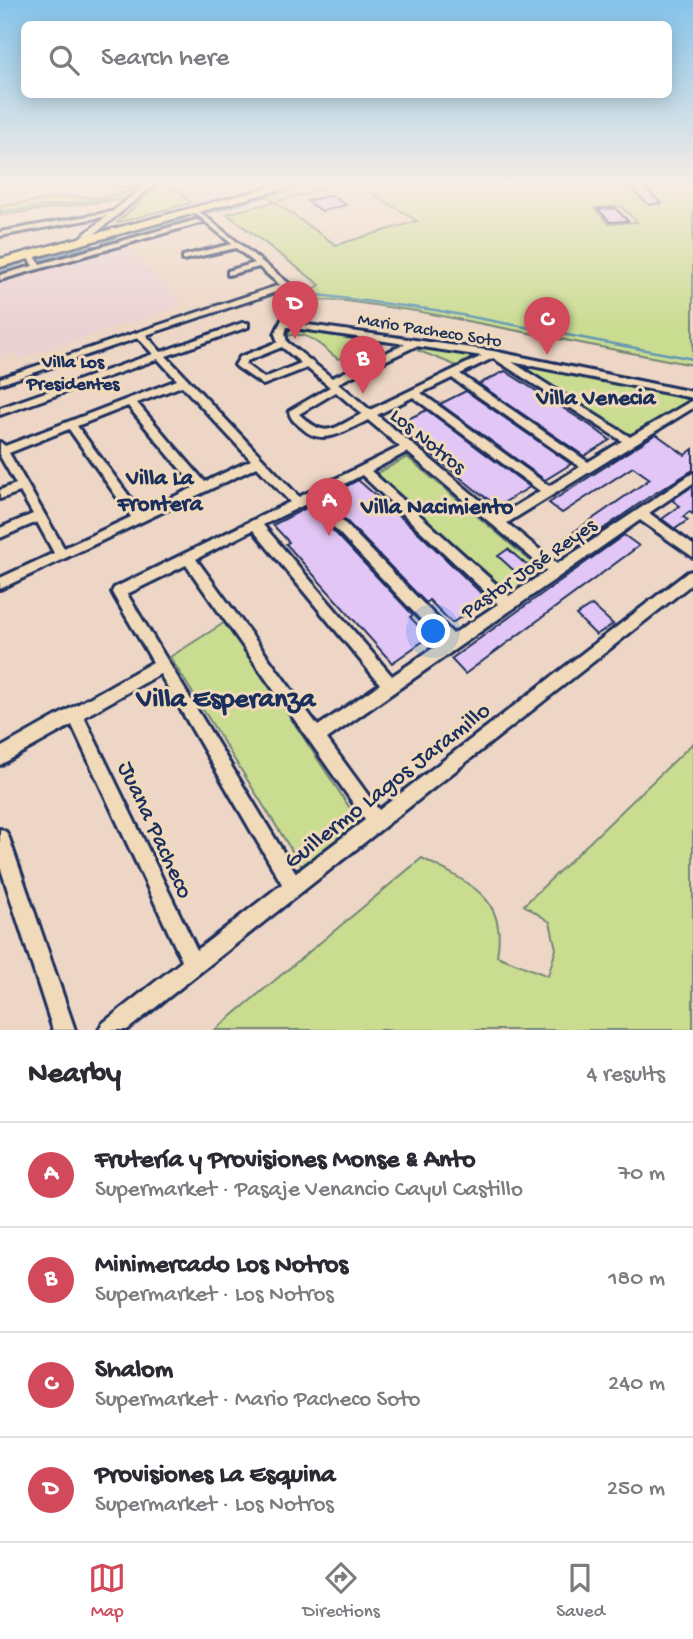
<!DOCTYPE html>
<meta charset="utf-8">
<style>
:root{--surface:#fff;--page:#f2f2f3;--text:#2b2b33;--muted:#7c7c81;--line:#e1e1e2;--accent:#d1495b}
body{margin:0;font-family:"Gochi Hand",sans-serif;background:var(--page);color:var(--text)}
.you{position:absolute;left:434px;top:632px;width:24px;height:24px;margin:-18px;border:5px solid #fff;border-radius:50%;background:#1a73e8;box-shadow:0 0 0 10px #1a73e833}
.badge{display:grid;place-items:center;width:46px;height:46px;border-radius:50%;background:var(--accent);color:#fff;font-size:23px;font-weight:700}
.pin{position:absolute;translate:-50% -58px;filter:drop-shadow(0 2px 4px #0008)}
.pin::after{content:'';position:absolute;top:37px;width:24px;height:21px;background:inherit;clip-path:polygon(0 0,100% 0,50% 100%)}
.list{margin:0;padding:0;list-style:none}
h2{display:flex;justify-content:space-between;align-items:center;height:91px;margin:0;padding:0 28px;font-size:30px}
h2 small{font-size:23px;font-weight:400;color:var(--muted)}
.list li{display:grid;grid-template-columns:46px 1fr auto;gap:21px;align-items:center;box-sizing:border-box;height:105px;padding:0 28px;border-top:2px solid var(--line)}
.list b{display:block;font-size:26px;white-space:nowrap}
.list p{margin:0;font-size:23px;white-space:nowrap;color:var(--muted)}
.list em{font-size:23px;font-style:normal;color:var(--muted)}
.icon{flex:none;width:38px;height:38px;fill:none;stroke:currentColor;stroke-width:2;stroke-linecap:round;stroke-linejoin:round}
.map{position:relative;flex:none;width:693px;height:1030px;overflow:hidden}
.search{position:absolute;background:var(--surface);box-shadow:0 4px 18px #0003;left:21px;right:21px;top:21px;height:77px;display:flex;align-items:center;gap:18px;box-sizing:border-box;padding:0 24px;border-radius:10px;color:var(--muted);font-size:26px}
.sheet{height:511px;background:var(--surface)}
nav{display:flex;justify-content:space-around;align-items:center;box-sizing:border-box;height:98px;border-top:2px solid var(--line);background:var(--surface);font-size:19px;color:var(--muted)}
nav a{display:grid;justify-items:center;gap:4px}
nav .on{color:var(--accent)}
.map>svg:first-child{display:block}
.built{fill:#ead1d3}
.green{fill:#cadc90;stroke:#728677;stroke-width:2;fill-rule:evenodd}
.lines{fill:none;stroke-linecap:round;stroke-linejoin:round}
.stream-far1{stroke:#6197b6;stroke-width:2}
.stream{stroke:#6197b6;stroke-width:2.5}
.building{fill:#e2c6f5;stroke:#1b2f5e;stroke-width:2}
.minor-casing{stroke:#1b2f5e;stroke-width:6}
.tertiary-casing{stroke:#1b2f5e;stroke-width:5}
.trunk-casing{stroke:#1b2f5e;stroke-width:5}
.minor{fill:#f0dab9;fill-rule:evenodd}
.tertiary{fill:#f0dab9;fill-rule:evenodd}
.trunk{fill:#fbdf96;fill-rule:evenodd}
.labels{text-anchor:middle;stroke-width:6;stroke-linejoin:round;paint-order:stroke}
.far-street-label{font-size:18px;fill:#1b2f5e;stroke:#f0dab9}
.far-neighbourhood-label{font-size:19px;font-weight:bold;fill:#1b2f5e;stroke:#f0dab9}
.street-label{font-size:21px;fill:#1b2f5e;stroke:#f0dab9}
.neighbourhood-label{font-size:23px;font-weight:bold;fill:#1b2f5e;stroke:#f0dab9}
.near-street-label{font-size:24px;fill:#1b2f5e;stroke:#f0dab9}
.near-neighbourhood-label{font-size:28px;font-weight:bold;fill:#1b2f5e;stroke:#f0dab9}
</style>
<div class="map">
<svg width="693" height="1030" viewBox="0 0 693 1030">
<rect width="100%" height="100%" fill="#edd6c5"/>
<filter id="ink" filterUnits="userSpaceOnUse"><feTurbulence type="fractalNoise" baseFrequency=".0143" numOctaves="2"/><feDisplacementMap in="SourceGraphic" scale="14" xChannelSelector="R" yChannelSelector="G"/><feConvolveMatrix kernelMatrix="1 2 1 2 8 2 1 2 1" color-interpolation-filters="sRGB"/></filter>
<g filter="url(#ink)">
<path class="built" d="M198 184H290L197 209 177 189Z
M127 247 183 305 18 359 14 353 0 358V284Z"/>
<path class="green" d="M316 184 331 187 275 202 336 245 417 221 356 184H693V365L416 311 346 301 312 300 305 294 320 285 227 214 274 202 267 196ZM621 206 637 222 609 224 594 208Z
M169 186 177 189 191 203 116 223 157 187Z
M140 189 129 198 0 215V206L74 196 99 198Z
M290 330H294L382 343 338 359C323 348 307 329 288 336Z
M422 347 471 354 474 356 457 366 417 350Z
M526 365 685 397 690 401 637 433 628 434 524 370Z
M407 457 534 564 537 574 514 590 504 588 376 474Z
M227 621 361 825 304 870 170 657Z
M693 743V1030H215L422 858C468 883 508 896 497 956L548 976 556 949 550 922 524 905Z"/>
<g class="lines">
<path class="stream-far1" d="M157 186 162 184
M0 212 112 198 133 191
M208 213 311 184
M128 234 187 218
M102 242 116 238
M42 259 93 245
M0 270 24 263"/>
<path class="stream" d="M310 294 435 310 693 359"/>
</g>
<path class="building" d="M643 187 661 203 649 205 630 188Z
M331 195 346 205 322 211 307 201Z
M615 208 628 221 610 222 598 209Z
M505 371 591 426 610 440 584 456 479 384Z
M466 391 571 464 545 480 440 404Z
M427 410 530 487 498 506 478 492 395 425Z
M656 434 685 455 693 449V470L649 497 577 547 565 538 650 479 633 467 562 513 549 503Z
M358 480 420 534 487 599 452 623 429 600 426 603 324 498Z
M693 486V514L689 512 683 517 688 520 675 529 662 519 680 506 672 500Z
M310 506 413 615 410 617 429 637 392 663 286 544 289 542 273 525Z
M624 535 639 546 465 674 451 659Z
M508 549 523 562 533 569 521 577 498 556Z
M592 605 613 624 596 635 576 615Z"/>
<g class="lines">
<g class="minor-casing">
<path id="minor" d="M108 184H151L153 186 150 188Z
M196 209 307 298 310 304 301 324 493 351 693 392V398L512 362 630 437 693 400V408L507 523 557 564 693 473V483L649 513 693 545V557L640 520 327 739 379 810 688 572 693 571V583L127 1030H99L103 1023 182 961 72 725 0 765V748L153 662 114 596 112 592 114 588 290 502 257 467 0 589V578L54 553 37 522 0 538V528L33 514 20 492 0 499V490L16 484 0 456V442L5 446 177 380 158 359 0 415V408L153 354 138 338 0 384V378L280 285 259 267 228 275V271L255 263 236 248 183 260V256L232 244 194 212V210ZM285 289 290 293 291 300 275 334 278 342 240 357 235 365 237 367 263 385 307 368 330 387 289 411C290 419 296 423 302 428 322 448 347 430 368 420L400 447 299 497 166 356 248 327V323H242L161 352 146 335ZM299 300 302 304 293 323 290 322ZM287 327 405 344 332 378 287 342 285 334ZM416 346 482 356 370 410 338 383ZM282 347 301 363 264 378 245 364 247 361ZM493 358 622 441 588 462 460 374ZM452 378 580 467 549 486 421 393ZM182 386 251 460 205 482 137 403ZM336 392 362 414C331 429 327 440 299 414ZM413 397 540 491 499 516 377 415ZM128 406 195 487 141 512 77 426ZM69 429 131 517 64 548 9 453ZM407 452 547 571 509 596 371 471ZM362 475 498 604 453 634 319 497ZM310 502 442 642 392 676 263 525ZM253 530 380 684 318 726 196 559ZM186 565 365 820 296 873 127 594ZM160 674 282 884 197 950 84 717Z
M116 211 120 213 118 214 0 236V232Z
M196 220 203 222 0 280V275L33 266 26 255 27 253H33L40 264Z
M0 829 6 832 9 838 75 1030H53L0 866Z"/>
</g>
<g class="tertiary-casing">
<path id="tertiary" d="M147 184H155L84 243H78V239Z"/>
</g>
<g class="trunk-casing">
<path id="trunk" d="M282 184H300L0 267V259Z"/>
</g>
<use href="#minor" class="minor"/>
<use href="#tertiary" class="tertiary"/>
<use href="#trunk" class="trunk"/>
</g>
</g>
<linearGradient id="sky" x2="0" y2="1"><stop stop-color="#85c4eb"/><stop offset="0.56" stop-color="#f7ede5"/><stop offset="1" stop-color="#f7ede5" stop-opacity="0"/></linearGradient>
<rect width="693" height="329" fill="url(#sky)"/>
<g class="labels">
<g class="far-street-label">
<text transform="translate(430 329) rotate(9)" y="6">Mario Pacheco Soto</text>
</g>
<g class="far-neighbourhood-label">
<text x="73" y="367">Villa Los<tspan x="73" dy="22">Presidentes</tspan></text>
</g>
<g class="street-label">
<text transform="translate(429 440) rotate(39)" y="7">Los Notros</text>
<text transform="translate(528 567) rotate(-35)" y="7">Pastor José Reyes</text>
</g>
<g class="neighbourhood-label">
<text x="596" y="404">Villa Venecia</text>
<text x="160" y="484">Villa La<tspan x="160" dy="26">Frontera</tspan></text>
<text x="437" y="513">Villa Nacimiento</text>
</g>
<g class="near-street-label">
<text transform="translate(386 784) rotate(-38)" y="8">Guillermo Lagos Jaramillo</text>
<text transform="translate(157 829) rotate(65)" y="8">Juana Pacheco</text>
</g>
<g class="near-neighbourhood-label">
<text x="226" y="706">Villa Esperanza</text>
</g>
</g>
</svg>
<div class="you"></div>
<div class="pin badge" style="left:329px;top:536px">A</div>
<div class="pin badge" style="left:363px;top:394px">B</div>
<div class="pin badge" style="left:547px;top:355px">C</div>
<div class="pin badge" style="left:295px;top:339px">D</div>
<div class="search"><svg class="icon" aria-label="search" viewBox="0 0 24 24"><circle cx="10" cy="10" r="6"/><path d="M15 15l6 6"/></svg>Search here</div>
</div>
<section class="sheet">
<h2>Nearby<small>4 results</small></h2>
<ul class="list">
<li><span class="badge">A</span><div><b>Frutería y Provisiones Monse &amp; Anto</b><p>Supermarket · Pasaje Venancio Cayul Castillo</p></div><em>70 m</em></li>
<li><span class="badge">B</span><div><b>Minimercado Los Notros</b><p>Supermarket · Los Notros</p></div><em>180 m</em></li>
<li><span class="badge">C</span><div><b>Shalom</b><p>Supermarket · Mario Pacheco Soto</p></div><em>240 m</em></li>
<li><span class="badge">D</span><div><b>Provisiones La Esquina</b><p>Supermarket · Los Notros</p></div><em>250 m</em></li>
</ul>
</section>
<nav>
<a class="on"><svg class="icon" aria-label="map" viewBox="0 0 24 24"><path d="M3 6l6-2 6 2 6-2v14l-6 2-6-2-6 2zM9 4v14M15 6v14"/></svg>Map</a>
<a><svg class="icon" aria-label="directions" viewBox="0 0 24 24"><path d="M12 3l9 9-9 9-9-9zM9 14v-3h6M13 9l2 2-2 2"/></svg>Directions</a>
<a><svg class="icon" aria-label="saved" viewBox="0 0 24 24"><path d="M7 4h10v16l-5-4-5 4z"/></svg>Saved</a>
</nav>
